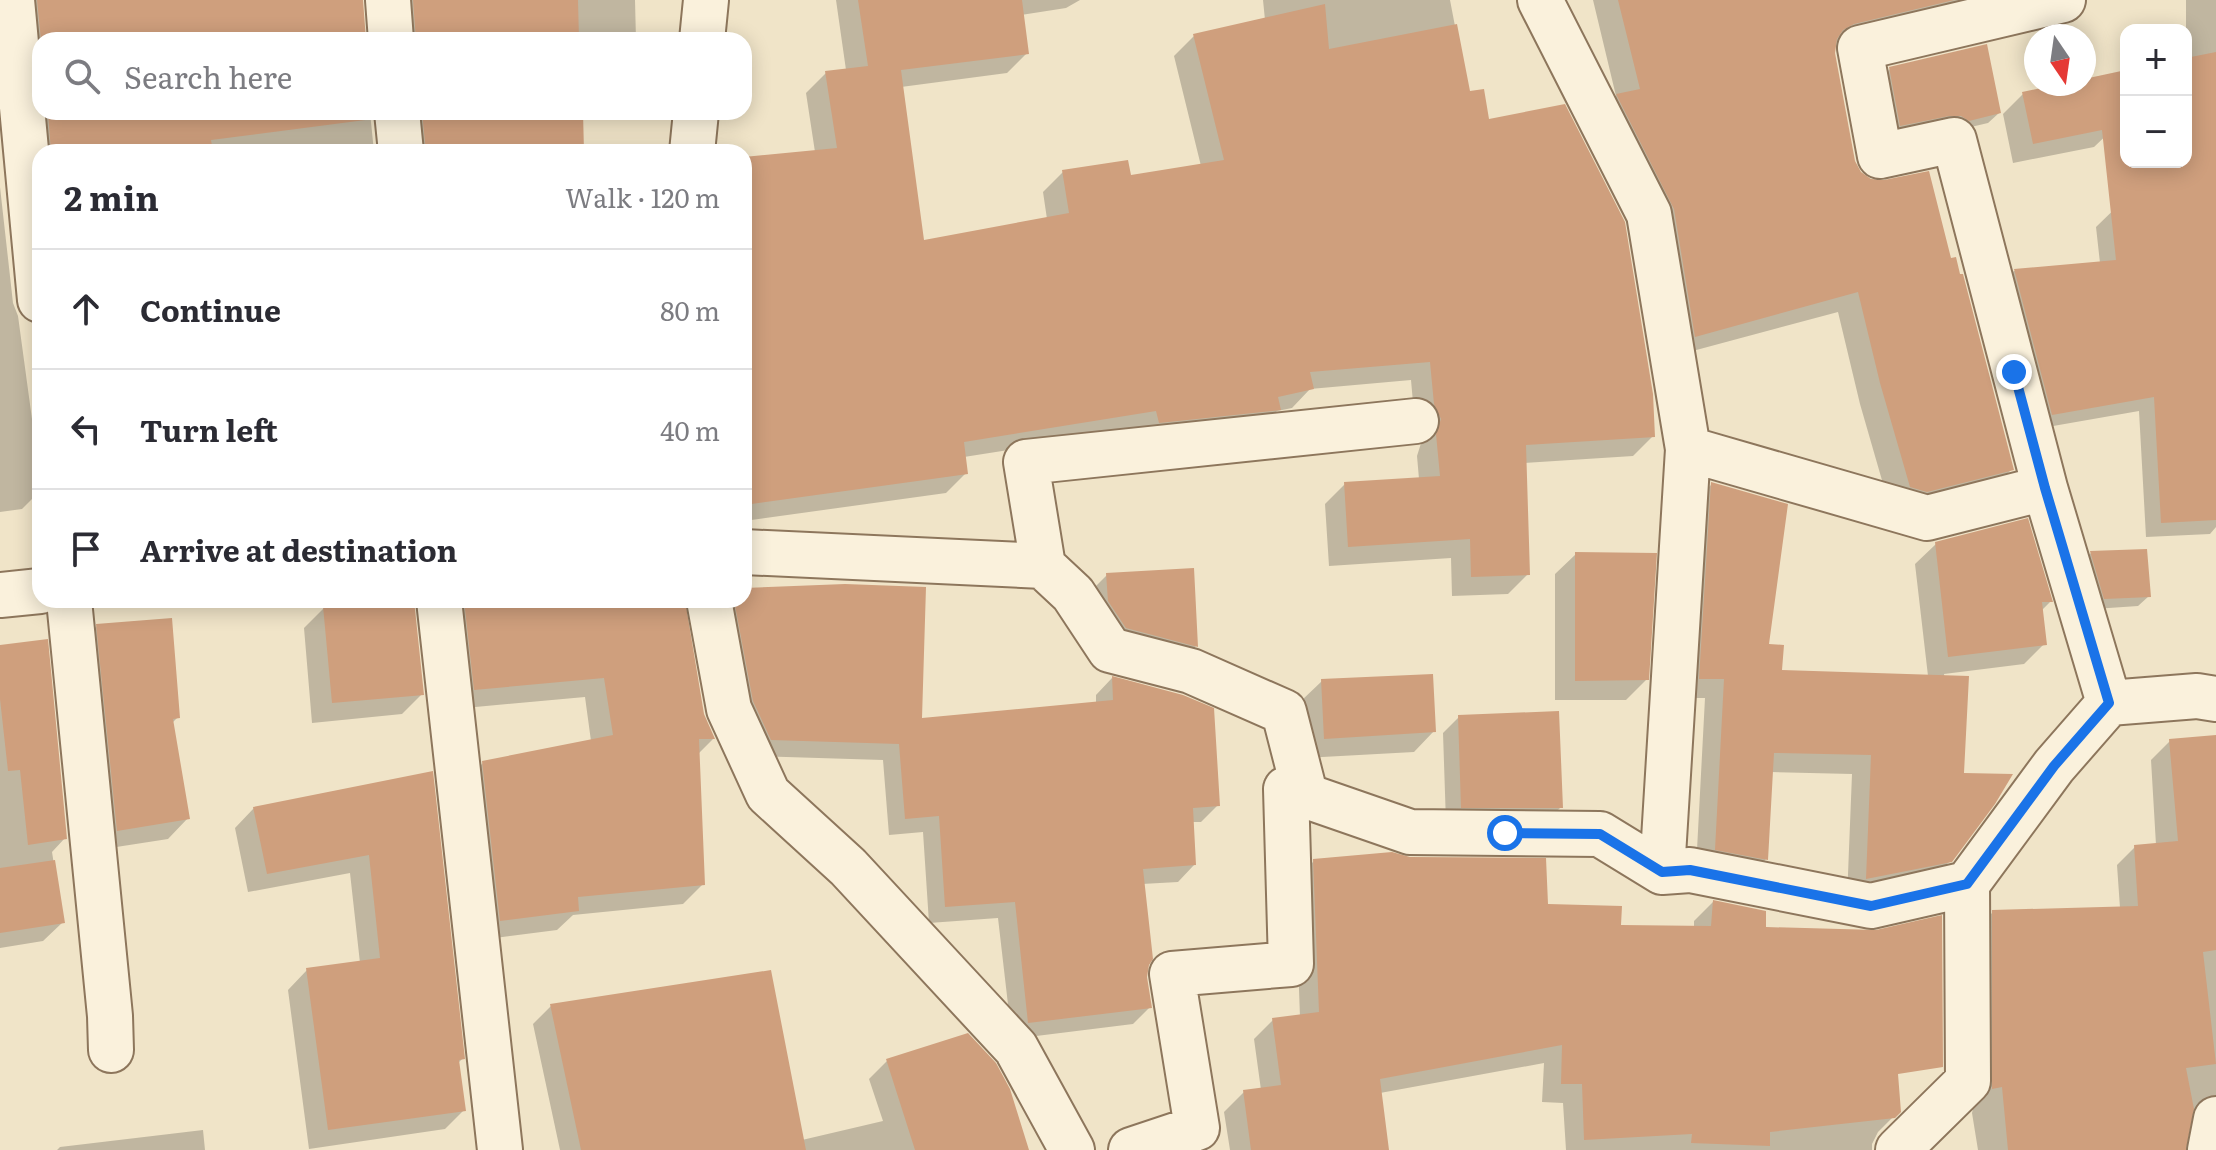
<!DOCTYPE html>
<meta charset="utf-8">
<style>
:root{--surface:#fff;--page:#f7f7f7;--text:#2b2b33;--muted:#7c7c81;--line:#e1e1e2}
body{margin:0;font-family:Literata,serif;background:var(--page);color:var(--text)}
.controls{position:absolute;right:24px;top:24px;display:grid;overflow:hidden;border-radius:16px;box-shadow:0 4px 20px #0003}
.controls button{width:72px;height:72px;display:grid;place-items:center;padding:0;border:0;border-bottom:2px solid var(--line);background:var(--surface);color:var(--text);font:40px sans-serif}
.compass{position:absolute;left:2024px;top:24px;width:72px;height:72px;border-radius:50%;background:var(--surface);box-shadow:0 4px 20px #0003;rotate:167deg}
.stop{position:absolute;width:24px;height:24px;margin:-18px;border:6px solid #1a73e8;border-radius:50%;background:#fff}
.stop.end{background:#1a73e8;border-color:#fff;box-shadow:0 2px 8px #0008}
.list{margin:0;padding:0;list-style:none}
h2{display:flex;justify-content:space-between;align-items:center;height:104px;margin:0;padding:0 32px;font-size:34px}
h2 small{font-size:26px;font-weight:400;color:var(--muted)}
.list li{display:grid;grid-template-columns:52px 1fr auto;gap:24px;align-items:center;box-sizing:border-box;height:120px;padding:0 32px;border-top:2px solid var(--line)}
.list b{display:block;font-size:30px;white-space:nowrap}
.list em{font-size:26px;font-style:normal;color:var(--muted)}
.icon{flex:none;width:44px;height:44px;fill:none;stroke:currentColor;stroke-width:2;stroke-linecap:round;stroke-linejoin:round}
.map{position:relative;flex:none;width:2216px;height:1150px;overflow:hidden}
.search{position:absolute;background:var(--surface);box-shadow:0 4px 20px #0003;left:32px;top:32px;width:720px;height:88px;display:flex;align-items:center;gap:20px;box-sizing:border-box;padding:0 28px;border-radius:24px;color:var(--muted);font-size:30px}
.panel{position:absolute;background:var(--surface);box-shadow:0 4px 20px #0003;left:32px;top:144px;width:720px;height:464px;border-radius:24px}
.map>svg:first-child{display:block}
.shadow{fill:#0003}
.building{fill:#cf9f7d}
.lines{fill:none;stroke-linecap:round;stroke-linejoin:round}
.street-casing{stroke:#8d765c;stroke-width:48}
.street{stroke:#faf1dc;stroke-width:44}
.route{stroke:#1a73e8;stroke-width:10}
</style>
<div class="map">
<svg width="2216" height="1150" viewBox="0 0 2216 1150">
<rect width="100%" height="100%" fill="#f0e4c8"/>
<path class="shadow" d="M8 0H361L364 40H40V112H370L374 152H61L60 148 31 152Z
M405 0H635L636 40H395Z
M836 0H1080L1066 8 1021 15 1027 53 1007 73 901 87 922 243 1047 219 1043 192 1063 172 1129 177 1201 166 1174 56 1194 36 1265 20 1263 0H1450L1468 94 1487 122 1653 436 1633 456 1524 463 1528 574 1508 594 1452 596 1451 558 1329 566 1325 504 1345 484 1419 479 1417 456 1422 440 1415 425 1411 380 1310 389 1292 408 1277 411 1259 429 1137 430 964 457 966 473 946 493 744 521V159L815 152 806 93 826 73 846 70Z
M1593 0H1969L1954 15 1834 43 1833 53 1854 161 1859 173 1950 260 2012 469 1991 490 1890 508 1860 404 1838 312 1674 356 1596 116 1616 96Z
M2186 0H2216V527L2210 534 2146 537 2139 411 2036 429 1999 286 2014 271 2100 263 2096 227 2163 162H2186Z
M1890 69 1999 113 1988 123 1958 130 1890 135 1880 79Z
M2084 81 2115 127 2094 147 2013 163 2003 114 2023 94 2070 84H2084Z
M393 112H581L582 152H406Z
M0 187 13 303 18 316 40 478V491L22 509 0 512Z
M1712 484 1766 646 1780 672 1928 676 1915 564 1936 544 2051 601 2041 611 2044 644 2024 664 1944 674 1962 775 1951 860 1930 881 1847 899 1852 774 1771 772 1766 859 1747 879 1696 869 1705 698H1680L1692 504Z
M2091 553 2149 596 2138 606 2094 609 2081 563Z
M1576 554 1647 679 1626 700H1555V574Z
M1107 575 1196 646 1176 666 1105 648 1087 595Z
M744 590 920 720 1096 704V695L1112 678 1218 805 1201 822H1192L1194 865 1178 882 1142 884 1145 977 1150 1007 1133 1024 1012 1039 998 918 929 923 923 832 889 835 883 760 754 756 721 600H744Z
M434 600H683L702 714 713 739 698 754 703 884 683 904 573 915 557 930 480 940 463 783 483 763 591 741 585 697 454 709Z
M324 608 422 694 402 714 312 723 304 628Z
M97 626 178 717 172 723 188 818 168 839 97 850 77 646Z
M0 647 65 838 52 852 63 922 43 941 0 948Z
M1322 681 1434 731 1414 752 1304 758 1301 701Z
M1459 717 1561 807 1545 823H1446L1443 733Z
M2216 737V1121L2201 1112 2190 1113 2184 1150H1978L1972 1113 1975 1101V930L1993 912 2120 908 2117 865 2135 847 2156 845 2151 760 2170 741Z
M431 773 463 1058 458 1063 464 1110 445 1129 309 1149 288 990 307 970 360 963 350 873 248 892 235 828 254 808Z
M1314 861 1546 905 1619 927 1694 928V921L1713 902 1763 929 1894 1032 1896 1114 1878 1132 1872 1144V1150H1566L1563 1103 1542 1102 1544 1063 1380 1093 1387 1150H1230L1224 1112 1244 1092 1261 1090 1254 1039 1273 1020 1300 1017 1295 880Z
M551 1006 802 1140 883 1121 869 1079 887 1061 1027 1150H560L533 1024Z
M203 1130 205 1150H57L60 1147Z"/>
<path class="building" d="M37 0H363L366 40H41Z
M413 0H578L579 40H416Z
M858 0H1022L1029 54 901 70 924 240 1069 213 1062 170 1128 160 1131 175 1224 160 1193 34 1325 4 1329 49 1457 24 1470 91 1484 89 1489 119 1565 104 1625 222 1653 394 1655 437 1526 445 1530 575 1471 577 1470 539 1348 547 1344 482 1440 476 1436 434 1441 419 1434 404 1430 362 1310 372 1314 389 1278 397 1281 410 1159 423 1156 411 964 442 968 474 744 505V157L837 148 825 71 868 66Z
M1618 0H1954L1854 24 1843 30 1837 39 1835 53 1855 161 1861 172 1871 179 1884 180 1929 171 1951 258 1956 257 1960 274H1963L2014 470 1927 492 1910 487 1880 383 1858 292 1695 337 1674 209 1616 94 1640 89Z
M1987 44 2001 113 1969 121 1961 116H1949L1900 126 1889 67Z
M2216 52V520L2161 523 2154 397 2052 415 2014 269 2116 260 2102 130 2033 144 2022 92 2060 84H2084V79L2126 70V162H2186V58Z
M48 112H372L373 119 211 140 213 152H51Z
M422 112H583L584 152H426Z
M1711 482 1788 504 1769 644 1784 645 1782 670 1969 676 1964 773 2013 774 1995 804 1952 862 1866 879 1871 755 1774 753 1768 860 1715 850 1724 679H1699Z
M2028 518 2053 602H2042L2047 645 1948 657 1935 542Z
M2147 549 2151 597 2104 599 2090 551Z
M1575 552 1657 553 1649 680 1575 681Z
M1194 568 1198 647 1126 628 1108 601 1106 573Z
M845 584 926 587 922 718 1113 700 1112 676 1183 695 1214 708 1220 806 1193 808 1196 865 1143 869 1153 959 1149 965 1147 977 1152 1008 1028 1023 1015 902 945 907 939 816 905 819 899 744 771 740 753 701 734 600H744V588Z
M396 600H414L424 695 332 703 323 606Z
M464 600H685L704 714 715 739H699L705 885 578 897 579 911 500 921 482 761 613 735 604 678 474 690Z
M172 618 180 718 173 719 190 819 117 831 96 624Z
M48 639 67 839 28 845 20 770 8 771 0 699V645Z
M1433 674 1436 732 1324 739 1321 679Z
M1559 711 1563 808H1461L1458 715Z
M2216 735V950L2203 952 2216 1064 2186 1068 2194 1109 2186 1150H2008L2002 1087 1992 1089V910L2138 906 2134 845 2178 841 2169 739Z
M433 771 465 1059 459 1060 466 1111 328 1130 306 968 380 958 369 855 267 874 253 807Z
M1392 852 1410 857 1546 858 1548 904 1622 906 1621 925 1711 926 1713 900 1766 911V927L1876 930 1942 915 1943 1067 1898 1074 1901 1112 1895 1118 1770 1132V1146L1691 1143 1692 1134 1584 1140 1582 1084H1561L1562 1045 1380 1079 1389 1150H1251L1243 1090 1281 1085 1272 1018 1319 1012 1313 859Z
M55 860 65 923 0 933V868Z
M771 970 806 1150H581L550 1004Z
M968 1033 996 1063 1010 1089 1029 1150H915L886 1059Z"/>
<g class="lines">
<g class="street-casing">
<path id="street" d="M12 0 40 300
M388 0 391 40
M1540 0 1649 214 1688 449 1662 872
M2063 0 1860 48 1880 156 1954 140 2045 488 2109 703
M702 40 706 0
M397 112 401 152
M692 152 696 112
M1688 449 1927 518 2045 488
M744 552 1043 566 1073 594 1110 650 1191 671 1284 712 1303 786 1286 789 1410 832 1600 834 1662 872 1690 870 1871 906 1967 884 2054 766 2109 703 2197 696 2216 699
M1043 566 1026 462 1416 421
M0 595 40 591
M69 600 110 1016 111 1050
M439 600 500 1150
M709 600 729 709 768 794 848 867 1016 1048 1072 1150
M1131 1150 1197 1128 1172 974 1291 964 1286 789
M1898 1150 1968 1081 1967 884
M2210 1150 2216 1119"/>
</g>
<use href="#street" class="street"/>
</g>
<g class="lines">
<path class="route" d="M1505 833 1600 834 1662 872 1690 870 1871 906 1967 884 2054 766 2109 703 2045 488 2014 372"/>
</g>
</svg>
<div class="controls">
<button>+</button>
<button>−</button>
</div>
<svg class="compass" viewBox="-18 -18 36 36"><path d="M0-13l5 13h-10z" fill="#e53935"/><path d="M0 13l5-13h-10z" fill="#7c7c81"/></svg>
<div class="stop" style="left:1505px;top:833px"></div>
<div class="stop end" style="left:2014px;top:372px"></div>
<div class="search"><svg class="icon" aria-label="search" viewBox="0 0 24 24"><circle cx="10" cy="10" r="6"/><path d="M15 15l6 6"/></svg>Search here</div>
<section class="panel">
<h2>2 min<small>Walk · 120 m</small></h2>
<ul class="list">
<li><svg class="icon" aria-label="ahead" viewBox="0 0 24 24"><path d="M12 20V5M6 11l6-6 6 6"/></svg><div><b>Continue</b></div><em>80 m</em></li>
<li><svg class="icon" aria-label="left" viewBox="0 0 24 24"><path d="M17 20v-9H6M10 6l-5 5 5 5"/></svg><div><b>Turn left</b></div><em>40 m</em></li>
<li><svg class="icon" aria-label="arrive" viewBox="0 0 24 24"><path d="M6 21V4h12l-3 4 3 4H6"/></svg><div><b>Arrive at destination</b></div></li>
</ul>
</section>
</div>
